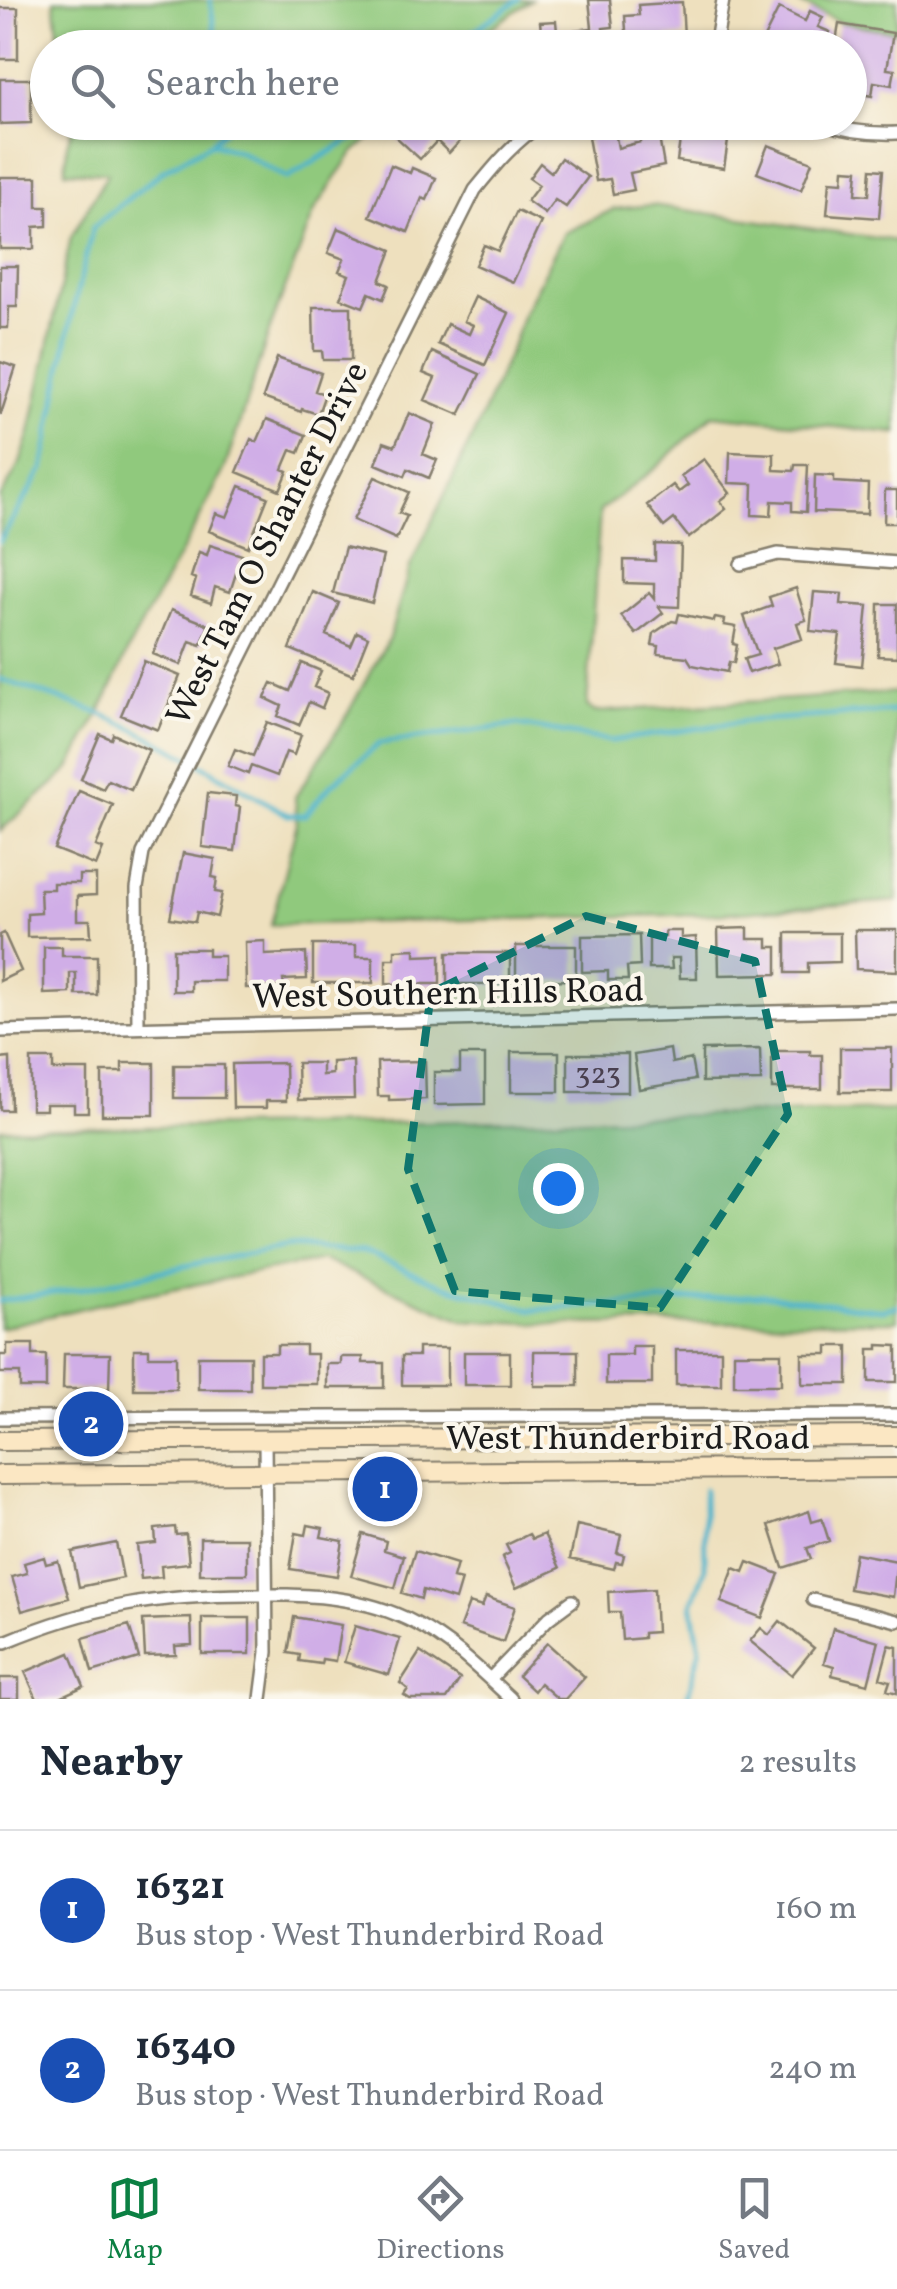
<!DOCTYPE html>
<meta charset="utf-8">
<style>
:root{--surface:#fff;--page:#f2f2f3;--text:#1f2937;--muted:#747a83;--line:#e0e1e3;--accent:#0b8043}
body{margin:0;font-family:Vollkorn,serif;background:var(--page);color:var(--text)}
.you{position:absolute;left:558px;top:1188px;width:35px;height:35px;margin:-25px;border:8px solid #fff;border-radius:50%;background:#1a73e8;box-shadow:0 0 0 15px #1a73e833}
.badge{display:grid;place-items:center;width:65px;height:65px;border-radius:50%;background:var(--accent);color:#fff;font-size:32px;font-weight:700}
.pin{position:absolute;translate:-50% -50%;border:5px solid #fff;box-shadow:0 2px 10px #0006}
.list{margin:0;padding:0;list-style:none}
h2{display:flex;justify-content:space-between;align-items:center;height:130px;margin:0;padding:0 40px;font-size:42px}
h2 small{font-size:32px;font-weight:400;color:var(--muted)}
.list li{display:grid;grid-template-columns:65px 1fr auto;gap:30px;align-items:center;box-sizing:border-box;height:160px;padding:0 40px;border-top:2px solid var(--line)}
.list b{display:block;font-size:38px;white-space:nowrap}
.list p{margin:0;font-size:32px;white-space:nowrap;color:var(--muted)}
.list em{font-size:32px;font-style:normal;color:var(--muted)}
.icon{flex:none;width:55px;height:55px;fill:none;stroke:currentColor;stroke-width:2;stroke-linecap:round;stroke-linejoin:round}
.map{position:relative;flex:none;width:897px;height:1699px;overflow:hidden}
.search{position:absolute;background:var(--surface);box-shadow:0 2px 8px #0004;left:30px;right:30px;top:30px;height:110px;display:flex;align-items:center;gap:25px;box-sizing:border-box;padding:0 35px;border-radius:55px;color:var(--muted);font-size:38px}
.sheet{height:450px;background:var(--surface)}
nav{display:flex;justify-content:space-around;align-items:center;box-sizing:border-box;height:140px;border-top:2px solid var(--line);background:var(--surface);font-size:28px;color:var(--muted)}
nav a{display:grid;justify-items:center;gap:5px}
nav .on{color:var(--accent)}
.map>svg:first-child{display:block}
.green{fill:#90c97d;stroke:#56724c;stroke-width:2.5}
.lines{fill:none;stroke-linecap:round;stroke-linejoin:round}
.stream{stroke:#4db4cb;stroke-width:5}
.building{fill:#d0aee7}
.minor-casing{stroke:#857e6d;stroke-width:16}
.secondary-casing{stroke:#857e6d;stroke-width:22}
.minor{stroke:#fff;stroke-width:11}
.secondary{stroke:#fbe7c3;stroke-width:18}
.marked{fill:#0f766e;fill-opacity:0.2;stroke:#0f766e;stroke-width:8;stroke-dasharray:20 12;stroke-linejoin:round}
.labels{text-anchor:middle;stroke-width:8;stroke-linejoin:round;paint-order:stroke}
.number-label{font-size:30px;fill:#49404f}
.street-label{font-size:35px;fill:#1c1c1c;stroke:#fbf7ec}
</style>
<div class="map">
<svg width="897" height="1699" viewBox="0 0 897 1699">
<rect width="100%" height="100%" fill="#fbf7ec"/>
<filter id="ink" filterUnits="userSpaceOnUse"><feTurbulence type="fractalNoise" baseFrequency=".01" numOctaves="2"/><feDisplacementMap in="SourceGraphic" scale="20" xChannelSelector="R" yChannelSelector="G"/><feConvolveMatrix kernelMatrix="1 2 1 2 8 2 1 2 1" color-interpolation-filters="sRGB"/></filter>
<filter id="wash" filterUnits="userSpaceOnUse"><feTurbulence type="fractalNoise" baseFrequency=".0048" numOctaves="4" result="noise"/><feDisplacementMap in="SourceGraphic" scale="40" xChannelSelector="R" yChannelSelector="G"/><feGaussianBlur stdDeviation="2.25" result="paint"/><feColorMatrix in="noise" values="0 0 0 0 0 0 0 0 0 0 0 0 0 0 0 0 0 1.4 0 .05"/><feComposite in="paint" operator="in"/></filter>
<g filter="url(#wash)">
<rect width="100%" height="100%" fill="#eee0be"/>
<path class="green" d="M54 0H531L464 47H60Z
M793 0H897V32L839 22Z
M74 123H387L352 154 315 210 272 323 225 468 197 523 130 646 105 702 69 770 0 831V498L20 463 30 433 71 237 108 173 65 171 67 144Z
M652 205 897 241V433L712 415 657 467 600 511 587 706 595 712 897 692V901L710 914 271 925 297 823 295 797 344 720 389 638 410 567 479 423 515 339 523 314 564 233 614 209Z
M897 1110V1321L553 1324 463 1320 322 1260 116 1300 0 1328V1129L319 1125Z"/>
<g class="lines">
<path class="stream" d="M210 0 217 48
M449 48 518 0
M211 143 240 152 287 178 355 137 371 122
M0 541 43 469 72 314 93 227 164 170 211 143 232 122
M0 679C32 690 64 700 96 712 163 739 225 779 288 815H305L330 786 380 743 518 725 611 741 748 721 897 711
M0 1301 85 1288 204 1262 289 1246 364 1252 445 1286 531 1310 763 1295 883 1310 897 1306
M687 1699 700 1649 692 1604 705 1569 704 1489"/>
</g>
<g id="blocks">
<path class="building" d="M589 0H610L613 27 603 28 605 48H543L540 22 556 21 557 32 592 28Z
M682 2 684 36 666 37V48H652L651 43 627 45 625 16 639 15 638 5Z
M0 8H18V59H0Z
M779 8 805 21 810 11 823 17 818 27 830 32 825 42 829 44 827 48H764L767 42 763 40Z
M839 24 893 33 887 69 895 70 892 85 874 82 872 96 850 92V48H835Z
M517 31 525 48H498L495 40Z
M0 79H31V123L0 124Z
M409 122 417 124 478 122 449 153 437 141 420 159 396 137Z
M657 126 664 166 630 173 634 190 613 194 610 179 596 181 588 137 615 132 618 148 640 142 638 129Z
M682 126 729 134 724 168 677 161Z
M768 145 812 162 801 190 757 173Z
M561 158 588 177 566 207 555 200 545 214 527 201 539 185 529 178 540 163 551 172Z
M391 165 410 173 412 168 436 178 427 200 422 198 408 232 370 216Z
M844 169 858 170 856 194 869 195 871 169 883 170 879 218 827 214 830 181 843 182Z
M0 177H37V207H47V226L34 227V249H0Z
M517 211 541 222 513 282 475 265 484 245 498 251Z
M338 228 392 250 380 281 389 285 383 299 369 293 363 307 340 298 349 275 339 271 344 259 328 253Z
M0 266H18L17 307H9L8 328H0Z
M475 297 509 313 485 365 438 344 447 324 469 334 473 325 464 321Z
M313 307H351V360H323L322 351H314Z
M432 352 480 374 460 415 425 400 435 378 423 373Z
M277 358 321 373 315 391 325 394 318 414 302 409 301 412 263 398Z
M0 362 16 367 1 414 0 413Z
M409 413 435 424 423 454 437 460 429 478 408 469 405 476 376 464 384 442 395 446Z
M267 419 306 435 299 453 291 450 283 469 288 471 280 490 237 472 251 439 257 442Z
M730 452 774 454V470L794 471 795 465H808L806 512 792 511V502L772 501 771 516 752 515 753 484 729 483Z
M704 459 730 493 720 501 726 509 689 538 674 519 664 527 647 505 673 485 679 492 688 485 681 476Z
M815 475 834 476V482L868 484 867 514 814 512Z
M375 477 409 492 399 513 407 516 396 539 353 520Z
M240 486 268 497 248 547 209 531 216 513 227 517Z
M885 490H897V523H884Z
M655 544 681 545 679 607 658 606 663 613 636 634 621 616 649 593 654 599V584L624 583V560L655 561Z
M210 545 242 555 230 592 215 587 211 603 191 596 196 579 191 577 199 552 207 555Z
M345 547 383 556 372 603 333 593Z
M796 588 806 620 797 623 802 639 773 648 778 664 749 673 744 659 758 655 744 616 772 606 769 597Z
M313 592 339 603 326 635 351 646 357 632 368 637 353 675 290 649Z
M814 592 842 594 841 604 868 606 862 666 836 663 840 634 810 631Z
M879 604H897V657L878 656Z
M171 610 209 625 201 645 190 641 181 665 153 654Z
M679 614 714 621 715 618 725 620 724 625 736 627 733 644 737 645 734 663 729 662 727 672 692 665 687 657 658 654 659 646 652 645 654 633 672 621 677 622Z
M144 661 180 676 158 730 121 715Z
M302 663 321 671 314 687 328 693 322 708 309 702 299 725 278 716 282 706 265 698 272 683 290 691Z
M267 722 301 735 294 755 286 752 277 776 251 766 248 774 228 766 235 749 253 756Z
M100 734 111 739 113 734 149 750 131 790 108 780 103 789 81 779Z
M79 791 113 805 96 846 103 849 96 866 54 849Z
M208 793 236 796 235 806 240 807 235 851 202 847Z
M183 853 215 859 212 877 217 878 215 892 222 893 217 917 197 912 195 922 170 918Z
M79 875H96V895L77 896V920H90L91 936 27 937V914L41 913 40 889H53V883H79Z
M748 928V939H768V947H777V974L719 975 718 929Z
M855 930H897V971L856 969Z
M665 931H681V938L696 937 697 978H680L679 958H671L672 969H649V937H665Z
M4 933 21 971 0 981V935Z
M786 933H840V962L808 963V973H786Z
M639 935 640 966 627 967 628 980H608V971L582 972V936Z
M265 941V955L306 953 307 979 283 980 284 987 246 988 245 942Z
M313 945H356V957H373V983H313Z
M516 946H576V980L516 981Z
M44 947H62V956H97V995H76V973H70V993L44 994Z
M173 949H208V956H224V981H191V991H173Z
M415 949V956L440 955V984H386V959H395V950Z
M447 953H510V984H447Z
M840 1048H892V1092H840Z
M670 1049 672 1063 691 1059 695 1080 639 1089 634 1055Z
M760 1049 761 1081 702 1082V1050Z
M772 1051H810V1055H822V1089H772Z
M511 1052H559V1092H511Z
M568 1054H628V1092H568Z
M460 1055H485V1104L434 1105V1072H460Z
M10 1058 11 1110H0V1059Z
M31 1059H53V1070H88V1112H74V1104H46V1110H31Z
M353 1061 354 1099 298 1100 297 1063H322V1075L332 1074V1062Z
M425 1061 426 1099 389 1100V1096H378L377 1062Z
M122 1063H154V1115H102V1072H122Z
M285 1063 286 1101H266V1108H233L232 1064Z
M174 1065H224V1098H174Z
M7 1344H33V1355H46V1388H20V1373H0V1355H7Z
M277 1345H305V1354H317V1384H260V1353H277Z
M878 1345 897 1346V1382H869V1349H878Z
M632 1346H652V1384H606V1355H632Z
M828 1346H848V1384H802V1354H828Z
M418 1348H447V1385H402V1356H418Z
M134 1349H149V1356H176V1389H134Z
M676 1350H721V1385H676Z
M534 1351H578V1386H534Z
M464 1352H510V1385H464Z
M734 1353H781V1385H734Z
M64 1354H110L109 1389H63Z
M198 1356H250V1389H198Z
M341 1357H363V1363H384V1388H327V1364H341Z
M809 1511 812 1522 822 1519 829 1541 807 1548 811 1559 783 1568 769 1525Z
M308 1525 323 1528 321 1537 343 1541 337 1576 290 1569 296 1533 306 1535Z
M577 1525 621 1535 617 1553 624 1555 622 1563 616 1562 614 1569 570 1559Z
M175 1527 176 1535 186 1534 189 1563 161 1566 162 1577 141 1579 137 1545 156 1543 155 1529Z
M363 1534 386 1541 384 1550 404 1556 395 1588 351 1576Z
M529 1534 532 1539 544 1534 560 1568 516 1588 502 1557 510 1553 506 1545Z
M200 1538H247V1574H200Z
M116 1543 123 1578 79 1587 72 1552Z
M415 1551 457 1564 453 1578 461 1580 455 1600 423 1590 421 1599 402 1593Z
M855 1553 897 1561 893 1597 849 1589Z
M44 1557 46 1564 58 1561 69 1598 22 1611 12 1577 27 1573 24 1563Z
M748 1562 779 1574 762 1618 721 1602 734 1568 744 1572Z
M654 1589 656 1632 643 1633V1638L622 1640 620 1612H609L608 1592Z
M486 1597 515 1607 503 1642 460 1627 469 1603 482 1607Z
M294 1617 341 1625 335 1661 322 1659 321 1664 299 1661 300 1655 288 1653Z
M191 1618 192 1645 175 1646 176 1655 145 1656 143 1620Z
M202 1618H250V1654H202Z
M780 1621 814 1648 792 1675 750 1641 761 1628 769 1635Z
M129 1625 139 1658 92 1672 83 1638Z
M355 1626 400 1639 389 1675 344 1662Z
M833 1628 879 1641 868 1684 832 1675 834 1666 824 1663Z
M547 1643 585 1677 565 1699H558L540 1683 534 1691 518 1676Z
M889 1645 897 1647V1693L887 1690 890 1681 880 1678Z
M420 1652 460 1679 447 1699H410L404 1695 408 1689 400 1683Z
M70 1653 84 1686 62 1696 64 1699H37L25 1672Z
M0 1678H19V1699H0Z"/>
</g>
</g>
<g filter="url(#ink)">
<use href="#blocks" fill-opacity="0" stroke="#857e6d" stroke-width="2.5"/>
<g class="lines">
<g class="minor-casing">
<path id="minor" d="M715 48 723 0
M819 122C845 131 870 134 897 133
M741 564 778 554 897 563
M138 1027 137 888 143 853 475 190C496 164 516 140 544 122
M0 1031 897 1009
M0 1418 897 1415
M813 1600 897 1621
M5 1642C91 1606 159 1595 251 1595 308 1594 364 1596 415 1623 452 1642 481 1671 511 1699
M490 1679 549 1618 572 1601
M261 1699 267 1652 265 1439"/>
</g>
<g class="secondary-casing">
<path id="secondary" d="M0 1441 897 1436
M0 1475 897 1468"/>
</g>
<use href="#minor" class="minor"/>
<use href="#secondary" class="secondary"/>
</g>
</g>
<path class="marked" d="M586 916 755 961 788 1114 660 1308 455 1291 408 1169 431 993Z"/>
<g class="labels">
<g class="number-label">
<text x="598" y="1083">323</text>
</g>
<g class="street-label">
<text transform="translate(266 543) rotate(-63)" y="12">West Tam O Shanter Drive</text>
<text transform="translate(448 992) rotate(-1)" y="12">West Southern Hills Road</text>
<text x="628" y="1449">West Thunderbird Road</text>
</g>
</g>
</svg>
<div class="you"></div>
<div class="pin badge" style="left:385px;top:1489px;background:#1a4fb4">1</div>
<div class="pin badge" style="left:91px;top:1424px;background:#1a4fb4">2</div>
<div class="search"><svg class="icon" aria-label="search" viewBox="0 0 24 24"><circle cx="10" cy="10" r="6"/><path d="M15 15l6 6"/></svg>Search here</div>
</div>
<section class="sheet">
<h2>Nearby<small>2 results</small></h2>
<ul class="list">
<li><span class="badge" style="background:#1a4fb4">1</span><div><b>16321</b><p>Bus stop · West Thunderbird Road</p></div><em>160 m</em></li>
<li><span class="badge" style="background:#1a4fb4">2</span><div><b>16340</b><p>Bus stop · West Thunderbird Road</p></div><em>240 m</em></li>
</ul>
</section>
<nav>
<a class="on"><svg class="icon" aria-label="map" viewBox="0 0 24 24"><path d="M3 6l6-2 6 2 6-2v14l-6 2-6-2-6 2zM9 4v14M15 6v14"/></svg>Map</a>
<a><svg class="icon" aria-label="directions" viewBox="0 0 24 24"><path d="M12 3l9 9-9 9-9-9zM9 14v-3h6M13 9l2 2-2 2"/></svg>Directions</a>
<a><svg class="icon" aria-label="saved" viewBox="0 0 24 24"><path d="M7 4h10v16l-5-4-5 4z"/></svg>Saved</a>
</nav>
